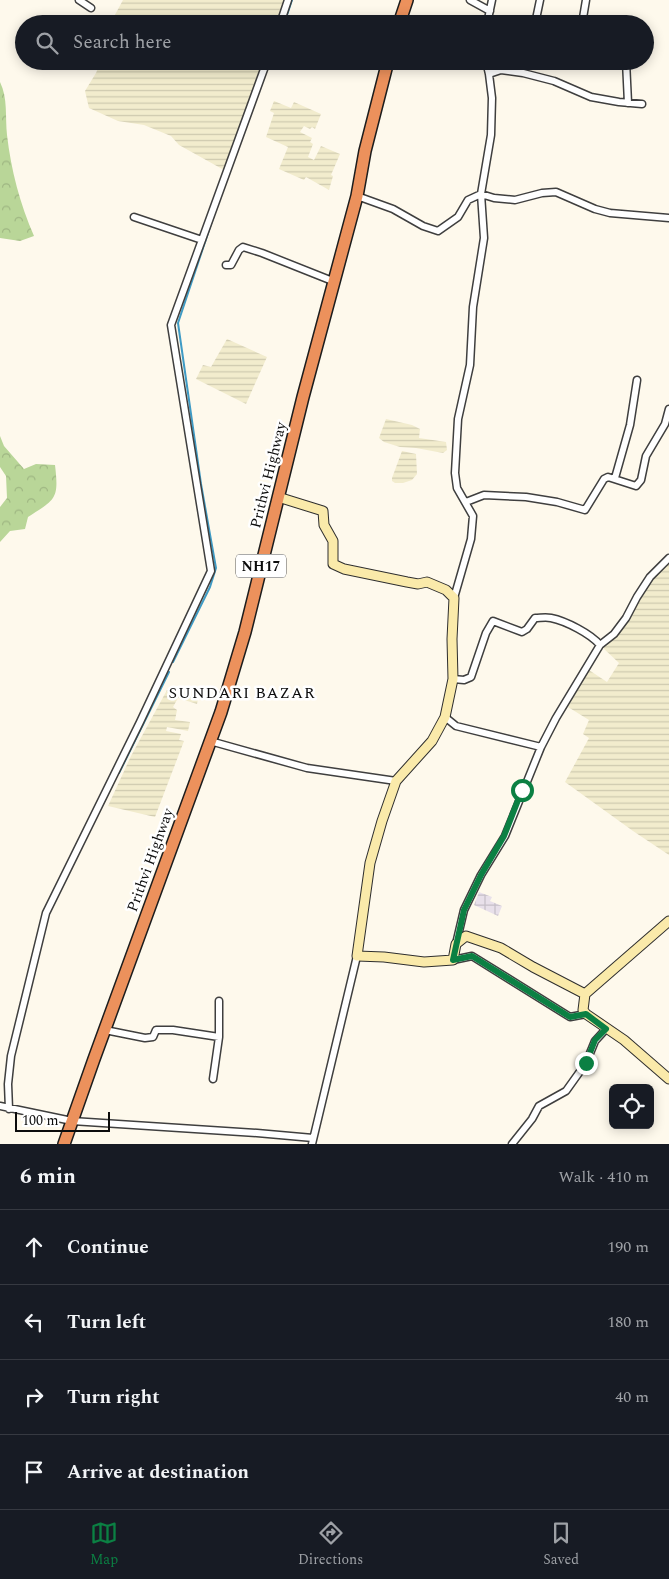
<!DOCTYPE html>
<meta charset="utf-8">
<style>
:root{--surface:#171b24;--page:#20242c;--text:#f1f3f6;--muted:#9ea1a6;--line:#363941;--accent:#0b8043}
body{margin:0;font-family:Spectral,serif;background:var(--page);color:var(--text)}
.controls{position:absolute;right:15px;bottom:15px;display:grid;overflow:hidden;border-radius:8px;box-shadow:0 2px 12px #0003}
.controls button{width:45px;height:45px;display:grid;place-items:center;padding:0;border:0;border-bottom:1px solid var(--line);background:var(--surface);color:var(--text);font:25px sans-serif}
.scale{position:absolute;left:15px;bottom:12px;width:95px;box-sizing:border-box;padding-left:5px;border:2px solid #0c0c0c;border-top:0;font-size:14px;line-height:18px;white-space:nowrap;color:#0c0c0c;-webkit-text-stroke:4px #fff;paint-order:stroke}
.stop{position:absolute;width:15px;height:15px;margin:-11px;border:4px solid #0b8043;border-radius:50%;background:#fff}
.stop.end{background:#0b8043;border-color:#fff;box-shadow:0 1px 5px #0008}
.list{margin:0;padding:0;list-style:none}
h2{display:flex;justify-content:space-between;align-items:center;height:65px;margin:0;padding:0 20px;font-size:21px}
h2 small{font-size:16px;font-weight:400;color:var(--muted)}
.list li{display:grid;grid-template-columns:32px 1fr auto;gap:15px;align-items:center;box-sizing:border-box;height:75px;padding:0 20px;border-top:1px solid var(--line)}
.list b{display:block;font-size:19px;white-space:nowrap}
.list em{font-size:16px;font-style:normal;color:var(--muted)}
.icon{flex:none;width:28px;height:28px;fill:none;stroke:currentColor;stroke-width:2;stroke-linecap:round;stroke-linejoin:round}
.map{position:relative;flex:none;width:669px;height:1144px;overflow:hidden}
.search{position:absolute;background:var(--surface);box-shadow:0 2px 12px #0003;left:15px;right:15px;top:15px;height:55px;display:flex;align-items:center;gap:12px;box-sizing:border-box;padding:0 18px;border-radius:28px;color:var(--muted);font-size:19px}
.sheet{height:365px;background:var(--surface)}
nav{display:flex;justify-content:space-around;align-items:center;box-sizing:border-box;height:70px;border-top:1px solid var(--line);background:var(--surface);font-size:14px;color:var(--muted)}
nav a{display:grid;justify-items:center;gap:2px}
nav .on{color:var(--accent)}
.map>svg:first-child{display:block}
.industrial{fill:url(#industrial-grid)}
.farmland{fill:url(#farmland-rules)}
.forest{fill:url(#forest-crowns)}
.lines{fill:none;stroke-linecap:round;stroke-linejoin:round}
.stream{stroke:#3f9bc5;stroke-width:2}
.street-casing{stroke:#3f3f3f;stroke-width:9}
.secondary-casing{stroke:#2e2e2e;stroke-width:11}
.highway-casing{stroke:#1d1d1d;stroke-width:14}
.street{stroke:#fff;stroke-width:6}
.secondary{stroke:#faeaaa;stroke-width:9}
.highway{stroke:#ec915c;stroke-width:11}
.route{stroke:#0b8043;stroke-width:6}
.labels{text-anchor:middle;stroke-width:5;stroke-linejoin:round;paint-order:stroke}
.shield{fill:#fff;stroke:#555;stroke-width:1}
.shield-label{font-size:14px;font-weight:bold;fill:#0c0c0c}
.street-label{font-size:15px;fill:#0c0c0c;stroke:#fff}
.neighbourhood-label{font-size:16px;letter-spacing:1px;fill:#0c0c0c;stroke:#fff}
</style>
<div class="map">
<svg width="669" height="1144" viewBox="0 0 669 1144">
<defs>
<pattern id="industrial-grid" width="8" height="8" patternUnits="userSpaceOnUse" patternTransform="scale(1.25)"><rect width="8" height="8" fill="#e8e0ea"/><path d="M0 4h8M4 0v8" fill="none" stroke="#c6bfc8"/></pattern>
<pattern id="farmland-rules" width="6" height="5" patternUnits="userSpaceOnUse" patternTransform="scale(1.25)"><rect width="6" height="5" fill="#f2eccd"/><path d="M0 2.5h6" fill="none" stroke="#cec9af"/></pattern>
<pattern id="forest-crowns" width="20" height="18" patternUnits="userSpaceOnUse" patternTransform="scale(1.25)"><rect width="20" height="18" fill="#b9d698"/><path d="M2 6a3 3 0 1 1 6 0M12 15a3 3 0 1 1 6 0" fill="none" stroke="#9eb682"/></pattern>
</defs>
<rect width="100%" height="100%" fill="#fef9ec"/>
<path class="industrial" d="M479 892 492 897 490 901 502 906 498 916 474 905Z"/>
<path class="farmland" d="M123 0H285L276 24H110Z
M101 61H262L252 98 228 157 224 170 179 145 171 136 144 125 118 121 89 108 85 91 96 73Z
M274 101 291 108 294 102 321 114 315 129 312 127 310 129 304 126 300 132 312 138 310 142 313 144 308 157 314 160 321 146 340 154 331 175 333 176 329 190 306 177 304 180 279 169 288 147 266 137 274 113 270 111Z
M227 339 267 357 246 404 196 379 203 365 211 367Z
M386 419 412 425 420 429 419 438 446 442 447 450 443 453 416 448 400 447 384 442 379 438Z
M402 451 416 454 417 474 412 480 403 483H395L392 481V478Z
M669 563V855L633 831 565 782 589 738 583 734 589 720 568 707 589 670 607 682 619 663 602 647 631 615 648 585Z
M167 690 198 699 197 704 178 698 173 707 177 710 175 720 190 722 188 731 167 727 166 731 181 734 179 740 184 741 155 817 108 806 131 756Z"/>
<path class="forest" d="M0 82C8 98 5 117 7 135 11 170 20 204 34 236L20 241 0 238Z
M0 436 4 446 24 469 36 464 55 465C59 499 56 499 28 517L25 529 10 531 0 542V507L7 498 6 476 0 467Z"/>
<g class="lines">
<path class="stream" d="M284 24 292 0
M173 662 210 587 216 568 201 484 178 323 216 209
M119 773 169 672"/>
<g class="street-casing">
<path id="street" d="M79 0 91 8
M470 0 490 11
M280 24 288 0
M487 24 492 0
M535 24 540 0
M582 24 586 0
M625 24V20
M626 61 628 103
M489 74 501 70 523 73 554 81 591 97 619 102 642 104
M357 196 393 209 423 226 438 231 458 217 468 200 481 194 494 198 515 200 542 193 556 192 595 209 610 213 669 218
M134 217 202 240
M226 265H231L239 250 243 247 262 253 335 282
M615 478 630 425 637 380
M466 502 484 495 526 497 557 502 585 510 604 479 608 477 636 486 641 480 646 456 665 424 669 409
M454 598 471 539 473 516 457 488 455 473 458 419 470 365 473 307 484 238 481 194 491 135 492 98 489 74 486 61
M453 679 464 680 471 677 486 633 493 621 522 632 527 629 535 618C540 618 546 617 551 618 566 621 591 634 600 645
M445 717 456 726 541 747
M210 741 307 768 396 781
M456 944 464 910 481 875 505 836 541 747 556 718 600 645 614 634 626 618 637 597 650 577 669 558
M453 960 472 956 570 1017 586 1014
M105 1030 145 1038 153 1037 156 1030H173L219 1037V1001
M213 1079 219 1037
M0 1106 72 1121 257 1133 313 1138
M9 1109 8 1084 11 1056 46 913 140 722 211 571 171 325 267 61
M312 1144 357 956
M512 1144 532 1119 539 1106 566 1091 586 1063 595 1041 606 1029"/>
</g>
<g class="secondary-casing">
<path id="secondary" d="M278 497 323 511 324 525 333 541V564L344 569 407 582 418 584 427 582 446 590 454 598 452 639 453 679 445 717 432 741 396 781 382 821 370 863 357 956 384 957 424 962 453 960 456 944 466 936 501 948 533 967 585 994 583 1010 586 1014 624 1040 669 1079
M585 994 669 921"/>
</g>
<g class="highway-casing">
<path id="highway" d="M399 24 407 0
M64 1144 94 1059 221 712 245 632 303 397 357 196 365 151 388 61"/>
</g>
<use href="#street" class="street"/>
<use href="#secondary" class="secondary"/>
<use href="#highway" class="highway"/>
</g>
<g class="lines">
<path class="route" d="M522 790 504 836 481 875 464 910 453 960 472 956 570 1017 586 1014 606 1029 595 1040 586 1063"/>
</g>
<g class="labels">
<rect class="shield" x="236" y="554.5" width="50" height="23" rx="4"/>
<g class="shield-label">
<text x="261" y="571">NH17</text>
</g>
<g class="street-label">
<text transform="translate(268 475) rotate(-76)" y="5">Prithvi Highway</text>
<text transform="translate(150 860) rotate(-70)" y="5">Prithvi Highway</text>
</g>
<g class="neighbourhood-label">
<text x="242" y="698">SUNDARI BAZAR</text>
</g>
</g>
</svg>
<div class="controls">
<button><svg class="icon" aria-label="locate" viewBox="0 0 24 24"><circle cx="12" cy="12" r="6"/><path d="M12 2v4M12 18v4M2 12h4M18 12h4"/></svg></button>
</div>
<div class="scale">100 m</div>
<div class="stop" style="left:522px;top:790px"></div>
<div class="stop end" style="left:586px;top:1063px"></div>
<div class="search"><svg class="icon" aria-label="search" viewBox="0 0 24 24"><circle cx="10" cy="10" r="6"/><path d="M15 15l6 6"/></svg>Search here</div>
</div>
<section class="sheet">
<h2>6 min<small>Walk · 410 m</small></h2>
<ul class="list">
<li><svg class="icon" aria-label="ahead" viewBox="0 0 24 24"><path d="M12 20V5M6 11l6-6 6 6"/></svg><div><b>Continue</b></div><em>190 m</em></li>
<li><svg class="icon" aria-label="left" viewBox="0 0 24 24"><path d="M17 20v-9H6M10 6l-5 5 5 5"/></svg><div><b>Turn left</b></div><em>180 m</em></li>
<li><svg class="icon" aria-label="right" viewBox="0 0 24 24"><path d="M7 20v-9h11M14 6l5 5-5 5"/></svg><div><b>Turn right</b></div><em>40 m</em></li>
<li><svg class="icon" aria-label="arrive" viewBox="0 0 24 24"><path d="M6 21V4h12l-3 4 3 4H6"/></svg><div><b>Arrive at destination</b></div></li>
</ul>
</section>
<nav>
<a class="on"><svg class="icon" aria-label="map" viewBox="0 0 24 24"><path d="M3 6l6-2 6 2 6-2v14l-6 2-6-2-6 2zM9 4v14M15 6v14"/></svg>Map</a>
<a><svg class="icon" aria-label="directions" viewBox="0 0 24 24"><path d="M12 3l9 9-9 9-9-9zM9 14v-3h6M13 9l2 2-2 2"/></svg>Directions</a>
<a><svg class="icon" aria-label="saved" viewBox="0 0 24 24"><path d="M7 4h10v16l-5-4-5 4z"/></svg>Saved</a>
</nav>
